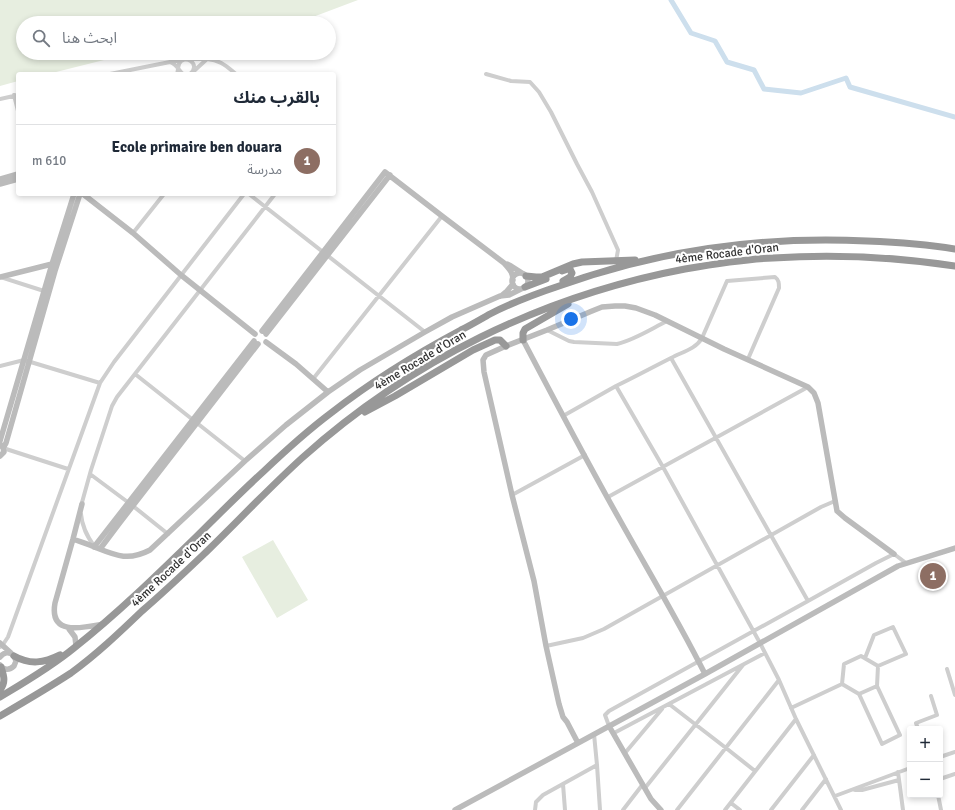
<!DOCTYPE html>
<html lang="ar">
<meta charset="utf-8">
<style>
:root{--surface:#fff;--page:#f6f6f7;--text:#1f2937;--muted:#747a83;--line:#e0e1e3;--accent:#0f766e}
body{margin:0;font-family:Signika,"Noto Sans Arabic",sans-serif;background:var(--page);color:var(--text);direction:rtl}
.controls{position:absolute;right:12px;bottom:12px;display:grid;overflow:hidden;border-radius:4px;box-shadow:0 2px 6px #0003}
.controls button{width:36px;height:36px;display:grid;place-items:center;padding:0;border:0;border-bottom:1px solid var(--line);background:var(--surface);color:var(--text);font:20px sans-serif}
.you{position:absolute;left:571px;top:319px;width:14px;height:14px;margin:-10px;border:3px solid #fff;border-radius:50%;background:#1a73e8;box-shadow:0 0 0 6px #1a73e833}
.badge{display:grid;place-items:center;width:26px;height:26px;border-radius:50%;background:var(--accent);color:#fff;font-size:13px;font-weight:700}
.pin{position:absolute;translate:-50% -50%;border:2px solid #fff;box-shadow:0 1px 4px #0006}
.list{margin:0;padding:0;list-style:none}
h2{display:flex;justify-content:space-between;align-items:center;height:52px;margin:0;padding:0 16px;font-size:17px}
h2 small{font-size:13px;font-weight:400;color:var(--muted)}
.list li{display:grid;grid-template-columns:26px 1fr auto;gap:12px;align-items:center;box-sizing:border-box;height:72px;padding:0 16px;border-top:1px solid var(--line)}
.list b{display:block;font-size:15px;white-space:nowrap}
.list p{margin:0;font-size:13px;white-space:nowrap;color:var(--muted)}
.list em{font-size:13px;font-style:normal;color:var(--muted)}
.icon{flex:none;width:22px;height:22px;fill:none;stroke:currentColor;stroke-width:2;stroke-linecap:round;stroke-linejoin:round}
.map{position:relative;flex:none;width:955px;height:810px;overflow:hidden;direction:ltr}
.search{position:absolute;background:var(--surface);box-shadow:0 2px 6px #0003;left:16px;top:16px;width:320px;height:44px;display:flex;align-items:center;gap:10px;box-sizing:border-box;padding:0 14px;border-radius:22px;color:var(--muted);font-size:15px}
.panel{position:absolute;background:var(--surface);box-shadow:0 2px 6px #0003;left:16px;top:72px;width:320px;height:124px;border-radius:4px;direction:rtl}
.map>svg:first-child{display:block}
.green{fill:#e7eee0}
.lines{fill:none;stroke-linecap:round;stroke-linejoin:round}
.canal{stroke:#cddfed;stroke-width:5}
.street{stroke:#cecece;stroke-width:4}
.secondary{stroke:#bbb;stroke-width:5.5}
.highway{stroke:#989898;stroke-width:7}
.labels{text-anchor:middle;stroke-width:4;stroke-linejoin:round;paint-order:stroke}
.street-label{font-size:12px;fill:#313131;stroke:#fff}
</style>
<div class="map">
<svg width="955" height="810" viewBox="0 0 955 810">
<rect width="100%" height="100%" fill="#fff"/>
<path class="green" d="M0 0H365H358L297 23H23V53H142L108 59 48 74H18V81L0 86Z
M273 540 308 600 277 618 242 557Z"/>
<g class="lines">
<path class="canal" d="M671 0 691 33 715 41 727 62 754 70 764 89 801 93 846 78 850 87 955 117"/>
<path class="street" d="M188 59H207L194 71
M207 59C220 60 226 66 236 74
M110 74 170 62
M177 74C178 71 178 67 179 64 184 53 202 64 190 74
M183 74C178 70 177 64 170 62L183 60
M486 74 511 81 530 82 539 92 551 112 577 164 592 192 618 250 616 261
M14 95 18 111
M0 99 18 95
M249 194 425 332
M133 233 164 194
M0 277 44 291
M547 330 569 341 574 342 617 344C634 340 651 329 667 321
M671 358 808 601
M0 366 24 360 100 383
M135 374 245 461
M313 379 442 216
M616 386C635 377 653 367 671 358 682 352 696 349 702 338L727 281 775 277C779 280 779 283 779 288L748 359
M563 416 616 386 663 467 760 643 779 680 796 719 841 810
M3 448 68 469
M90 474 133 506 168 534
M512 495 585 455
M608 497 808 387
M81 506 91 470 112 406 117 397 275 194
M81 514C82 527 87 536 94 546
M546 646 583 638 604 629 821 507 835 501
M0 647 2 646 8 637 100 383 114 362 244 194
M865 658 874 635 893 627 906 654 878 666
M947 669 955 695
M859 694 877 686 878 666 861 656 844 664 842 684 859 694 882 744 900 735 877 686
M669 704 726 748 755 771
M791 708 842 684
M609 726 605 715 609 711 808 601 876 563 894 554 906 563
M918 729 916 723 937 715 931 696
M614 733 765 653
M594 734 597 765 600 810
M625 753 662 709
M940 757 955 752
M898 772 903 810
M940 779 955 774
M563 784 565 810
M645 788 743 665
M855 790H862L899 780
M938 795 941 810
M835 796 910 768
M731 803 740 810
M535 810 536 802 543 795 597 765
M623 810 643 784
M677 810 779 680
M725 810 796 719
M771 810 814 755
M802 810 826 779"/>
<path class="secondary" d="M0 179 18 174
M0 184 18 179
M83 194 133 233 181 275 255 334
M507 264 511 266 522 273
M512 281a8 8 0 1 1 16 0a8 8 0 1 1-16 0Z
M0 277 52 264 54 265
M501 296 507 291 513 284
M262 331 385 172 442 216 504 263C509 269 513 272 513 280
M266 334 390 175
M523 340C555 401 587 462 621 522 649 572 679 622 705 674
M266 342 296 364 328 392
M0 441 52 264 74 194
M3 448 6 443 55 271 80 194
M0 456 4 452 3 448 1 445
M82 504 73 539 55 603C49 636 82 628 103 624
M73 539C81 542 89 544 97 548 117 556 129 561 150 550L245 461 286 425 328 392 360 370 425 332 452 317 500 296 509 295 523 288
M94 547 254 341
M100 549 118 525 258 344
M69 629 75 637 76 646
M0 643 11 653
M0 657C4 652 9 651 14 656L16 661 14 666C9 671 4 670 0 665
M609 726 651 799 661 810
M578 743 567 722 563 717 559 704 546 646 534 581 512 495 484 372 483 360 486 355 506 346 547 330 592 311 602 307 615 306H625L636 308 655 315 724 349 808 387 814 393 818 403 837 511 845 518 894 554
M455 810 705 674 898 566 955 548"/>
<path class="highway" d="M562 271 568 269H570L572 273 570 277 563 281
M526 276 536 277H542L573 264 582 262 635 260
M525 287 546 279
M523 340V333L525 329 568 304
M365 412 395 396 473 350 495 340H500L506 346
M14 656C30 665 44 663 60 655
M0 690C6 682 4 676 1 667
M0 697C25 682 51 667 74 648 117 614 157 575 197 536 219 514 241 492 264 471 285 451 307 431 331 413 372 381 416 354 461 330 471 325 481 319 490 314 513 302 538 293 562 285 660 250 763 236 867 241 896 242 926 244 955 249
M0 716C24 702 48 688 71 673 97 654 119 633 142 611 163 593 183 574 203 555 236 523 268 489 302 458 410 361 542 296 685 269 714 264 743 259 773 258 833 254 895 257 955 266"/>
</g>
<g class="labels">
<g class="street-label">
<text transform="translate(727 253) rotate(-7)" y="4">4ème Rocade d'Oran</text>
<text transform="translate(420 360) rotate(-31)" y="4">4ème Rocade d'Oran</text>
<text transform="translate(171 569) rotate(-43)" y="4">4ème Rocade d'Oran</text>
</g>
</g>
</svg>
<div class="controls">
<button>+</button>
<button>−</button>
</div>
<div class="you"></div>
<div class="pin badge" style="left:933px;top:576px;background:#8d6e63">1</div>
<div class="search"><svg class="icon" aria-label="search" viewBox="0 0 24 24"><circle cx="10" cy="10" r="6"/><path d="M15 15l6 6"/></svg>ابحث هنا</div>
<section class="panel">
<h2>بالقرب منك<small></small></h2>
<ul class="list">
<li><span class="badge" style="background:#8d6e63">1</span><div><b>Ecole primaire ben douara</b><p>مدرسة</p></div><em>610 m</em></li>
</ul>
</section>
</div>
